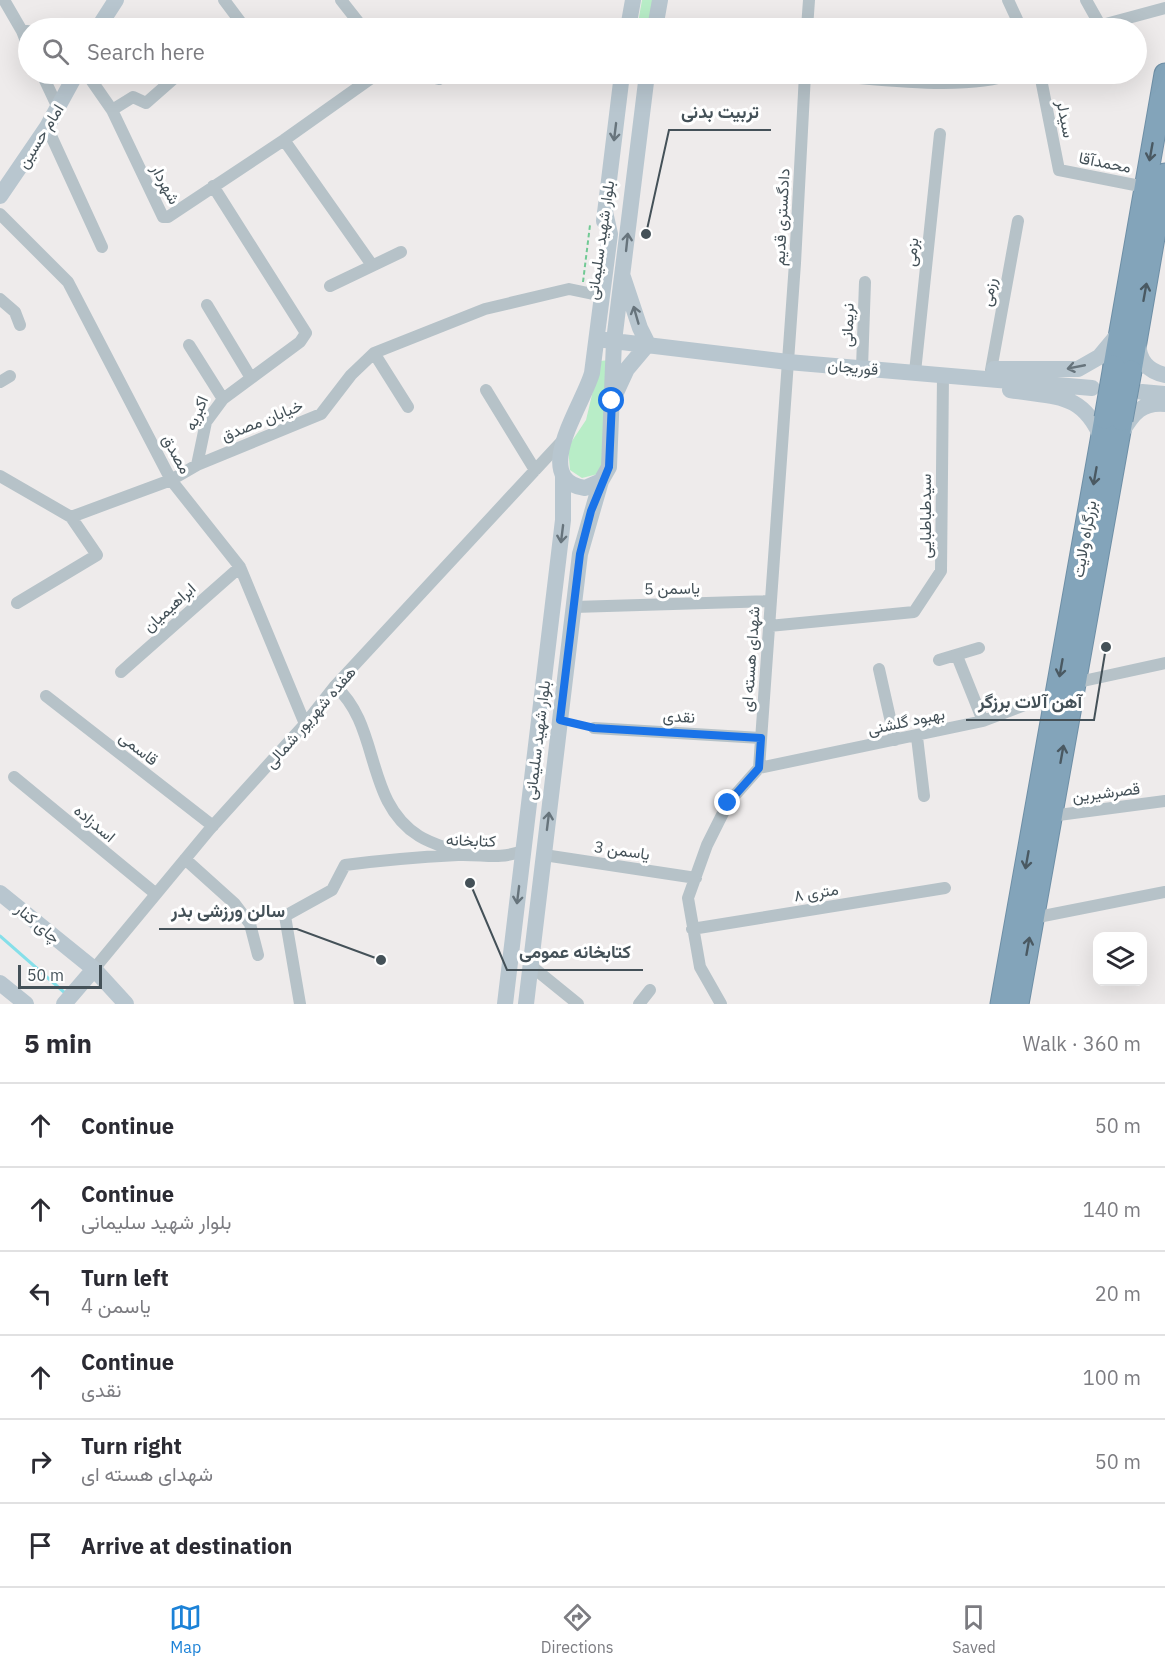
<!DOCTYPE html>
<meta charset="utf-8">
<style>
:root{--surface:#fff;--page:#f7f7f7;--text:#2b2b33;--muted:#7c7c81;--line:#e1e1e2;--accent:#1c82d7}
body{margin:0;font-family:"IBM Plex Sans",Vazirmatn,sans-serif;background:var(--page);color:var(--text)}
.controls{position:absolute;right:18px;bottom:18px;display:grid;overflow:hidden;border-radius:12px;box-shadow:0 6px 24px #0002}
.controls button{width:54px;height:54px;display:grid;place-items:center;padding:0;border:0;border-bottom:2px solid var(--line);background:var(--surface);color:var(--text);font:30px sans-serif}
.scale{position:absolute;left:18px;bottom:15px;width:84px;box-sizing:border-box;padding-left:6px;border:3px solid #445158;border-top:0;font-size:16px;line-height:21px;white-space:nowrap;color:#445158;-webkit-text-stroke:4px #fff;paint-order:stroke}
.stop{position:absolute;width:18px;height:18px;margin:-14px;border:4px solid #1a73e8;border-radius:50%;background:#fff}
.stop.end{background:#1a73e8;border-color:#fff;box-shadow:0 2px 6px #0008}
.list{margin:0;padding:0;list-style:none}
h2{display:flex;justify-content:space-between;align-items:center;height:78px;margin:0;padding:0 24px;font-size:26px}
h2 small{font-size:20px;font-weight:400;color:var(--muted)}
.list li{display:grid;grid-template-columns:39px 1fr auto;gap:18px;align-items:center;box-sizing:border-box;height:84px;padding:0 24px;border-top:2px solid var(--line)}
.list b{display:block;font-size:22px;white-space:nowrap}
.list p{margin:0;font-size:20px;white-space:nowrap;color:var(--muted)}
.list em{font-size:20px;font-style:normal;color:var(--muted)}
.icon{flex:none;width:33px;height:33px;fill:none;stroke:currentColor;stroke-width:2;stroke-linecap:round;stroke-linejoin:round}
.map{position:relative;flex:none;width:1165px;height:1004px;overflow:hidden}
.search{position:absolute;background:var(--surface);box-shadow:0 6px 24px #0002;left:18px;right:18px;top:18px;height:66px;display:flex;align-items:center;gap:15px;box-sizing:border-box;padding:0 21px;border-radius:33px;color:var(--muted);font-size:22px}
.sheet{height:582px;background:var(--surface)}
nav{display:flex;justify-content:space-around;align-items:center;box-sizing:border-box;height:84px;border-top:2px solid var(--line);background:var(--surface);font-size:16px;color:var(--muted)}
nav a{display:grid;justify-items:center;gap:3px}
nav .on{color:var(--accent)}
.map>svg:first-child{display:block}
.green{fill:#b8edc7}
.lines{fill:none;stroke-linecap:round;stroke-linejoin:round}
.stream{stroke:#86dfe9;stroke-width:3}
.highway-casing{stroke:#6e8fa6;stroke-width:23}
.path{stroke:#71c994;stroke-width:2;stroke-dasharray:4.5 3;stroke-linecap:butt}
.street{stroke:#b6c2c8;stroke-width:12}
.secondary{stroke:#b8c6cf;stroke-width:16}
.highway{stroke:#83a4ba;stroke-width:21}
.highway-bridge-casing{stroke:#6e8fa6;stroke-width:23;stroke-linecap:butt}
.highway-bridge{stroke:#83a4ba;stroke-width:21}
.oneway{stroke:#67747c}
.oneway2{stroke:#4a5962}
.route{stroke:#1a73e8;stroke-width:8}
.labels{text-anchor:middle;stroke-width:6;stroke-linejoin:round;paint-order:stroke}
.street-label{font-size:16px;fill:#445158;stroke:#fff}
.leader{fill:none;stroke:#445158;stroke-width:2}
.callout-dot{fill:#445158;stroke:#fff;stroke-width:2}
.callout-label{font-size:18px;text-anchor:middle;font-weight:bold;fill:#445158;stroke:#fff;stroke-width:6;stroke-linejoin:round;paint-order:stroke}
</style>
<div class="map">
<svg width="1165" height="1004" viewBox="0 0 1165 1004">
<rect width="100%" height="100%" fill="#eeebeb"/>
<path class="green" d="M642 0H655L650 27 638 23Z
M610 360 605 465 598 474 582 478 570 470 568 447 586 420 600 361Z"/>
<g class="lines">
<path class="stream" d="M0 936 65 993"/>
<g class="highway-casing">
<path id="highway" d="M1114 366 1165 74
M1131 371 1165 174
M1001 1004 1105 418
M1018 1004 1122 420"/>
</g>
<path class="path" d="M583 282 590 225"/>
<path class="street" d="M4 0 22 31
M224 0 245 28
M341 0 363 28
M1008 0 1021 28
M1086 0 1100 25
M78 28 99 26
M807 28 809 0
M1091 28 1165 8
M28 31H22L28 46
M42 74 58 108
M87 74 112 110 163 217H168L284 140 377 74
M419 74 439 79
M815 74C867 78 966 92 1012 74
M1040 74 1059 170 1145 187
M112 110 133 97 146 103 179 74
M47 127 102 247
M284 140 372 265
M213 186 306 333 300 342 223 399
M0 214 68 282 171 480 240 567 305 724
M330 286 401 252
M0 299 15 312 20 325
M207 305 251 378
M189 345 223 399 206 422 197 465
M374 353 408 407
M862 368 865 282
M991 370 1018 221
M915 372 940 134
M0 382 10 376
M486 390 535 470
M0 476 71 517 171 480 197 465 321 414 351 375 374 353 485 309 569 289 593 294
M17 603 97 555 71 517
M574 607 771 601
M769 626 914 612 941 571 943 375
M957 656 983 721
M939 660 979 648
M879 669 895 740
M121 672 240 567
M1074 683 1165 663
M335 686C381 726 364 802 419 836 430 843 445 847 457 852
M46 696 213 826
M594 728 761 738
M917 737 924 796
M759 768 983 721 1056 693
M14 777 156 894
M1051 816 1165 801
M544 855 696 878
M185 859 235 904 250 924 258 955
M1033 918 1165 892
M692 929 945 888
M530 965 578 1004
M94 969 210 829 305 724 335 686 563 440
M300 1004 285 916 332 890 345 865C383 860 420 857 458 855 484 854 498 860 523 851
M639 1004 650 990
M721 1004 700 967 688 898 707 845 728 803 759 768 795 263 805 74"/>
<path class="secondary" d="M98 28 116 0
M628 28 633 0
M655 28 660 0
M0 196 47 127 76 74
M605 212 610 234 592 373C584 403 529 480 585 488L601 481 609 467 614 341 647 74
M604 221 622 74
M605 340 788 362 1092 388
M1138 343C1139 360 1147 371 1165 375
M994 369H1078L1099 357 1119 333
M1010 390C1055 398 1082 391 1102 439
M1142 392 1165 394
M615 395 627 369 648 344 640 328 623 277
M1122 432C1133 413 1142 402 1165 404
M0 893 94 969 126 1004
M0 983 26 1004
M64 1004 94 969
M505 1004 563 520V476
M526 1004 580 554 601 481"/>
<use href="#highway" class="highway"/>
<g class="highway-bridge-casing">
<path id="highway-bridge" d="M1105 418 1114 366
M1122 420 1131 371"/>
</g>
<use href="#highway-bridge" class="highway-bridge"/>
</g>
<defs><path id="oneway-shaft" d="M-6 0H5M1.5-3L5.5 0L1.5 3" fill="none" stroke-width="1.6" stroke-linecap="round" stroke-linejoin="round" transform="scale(1.5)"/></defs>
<g class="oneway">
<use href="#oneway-shaft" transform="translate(615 132) rotate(97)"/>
<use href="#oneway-shaft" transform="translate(627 242) rotate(-84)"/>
<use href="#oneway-shaft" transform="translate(636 315) rotate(-106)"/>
<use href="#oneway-shaft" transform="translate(1076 367) rotate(169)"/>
<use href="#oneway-shaft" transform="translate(562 534) rotate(97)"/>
<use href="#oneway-shaft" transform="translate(548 821) rotate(-83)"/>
<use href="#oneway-shaft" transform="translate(518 895) rotate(97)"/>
</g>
<g class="oneway2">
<use href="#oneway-shaft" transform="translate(1151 152) rotate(100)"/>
<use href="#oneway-shaft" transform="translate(1145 292) rotate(-80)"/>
<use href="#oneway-shaft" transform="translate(1095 476) rotate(100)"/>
<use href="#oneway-shaft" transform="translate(1061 668) rotate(100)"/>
<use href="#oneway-shaft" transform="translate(1062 754) rotate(-80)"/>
<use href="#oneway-shaft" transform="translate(1027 860) rotate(100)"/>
<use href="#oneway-shaft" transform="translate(1028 946) rotate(-80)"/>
</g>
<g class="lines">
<path class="route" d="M612 401 609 467 591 511 580 554 560 720 594 728 761 738 759 768 728 803"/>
</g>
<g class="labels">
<g class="street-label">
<text transform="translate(1066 119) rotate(79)" y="6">سیدلر</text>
<text transform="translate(40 136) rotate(-58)" y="6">امام حسین</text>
<text transform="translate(1105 162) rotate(11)" y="6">محمدآقا</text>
<text transform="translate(166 184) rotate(62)" y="6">شهردار</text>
<text transform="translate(781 217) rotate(-87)" y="6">دادگستری قدیم</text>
<text transform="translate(600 240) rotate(-82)" y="6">بلوار شهید سلیمانی</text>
<text transform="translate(911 252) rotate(-84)" y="6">بزمی</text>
<text transform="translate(988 292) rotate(-80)" y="6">رزمی</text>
<text transform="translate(847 325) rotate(-88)" y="6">نریمانی</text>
<text transform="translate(853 367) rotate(5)" y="6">قوریجان</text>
<text transform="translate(196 413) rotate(-67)" y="6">اکبریه</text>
<text transform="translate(262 420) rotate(-22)" y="6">خیابان مصدق</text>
<text transform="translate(177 454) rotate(61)" y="6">مصدق</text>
<text transform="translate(925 516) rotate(-90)" y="6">سیدطباطبایی</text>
<text transform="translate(1084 539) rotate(-80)" y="6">بزرگراه ولایت</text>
<text transform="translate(672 588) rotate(-1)" y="6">یاسمن 5</text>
<text transform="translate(169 607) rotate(-42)" y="6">ابراهیمیان</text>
<text transform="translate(750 659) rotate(-86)" y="6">شهدای هسته ای</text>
<text transform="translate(679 716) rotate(3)" y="6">نقدی</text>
<text transform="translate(310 717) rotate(-49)" y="6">هفده شهریور شمالی</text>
<text transform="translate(906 721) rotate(-12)" y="6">بهبود گلشنی</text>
<text transform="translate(537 740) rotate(-83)" y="6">بلوار شهید سلیمانی</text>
<text transform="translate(139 748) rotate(38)" y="6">قاسمی</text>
<text transform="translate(1106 792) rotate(-7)" y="6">قصرشیرین</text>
<text transform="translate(95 823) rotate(40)" y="6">اسدزاده</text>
<text transform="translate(471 840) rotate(2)" y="6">کتابخانه</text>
<text transform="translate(622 850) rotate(8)" y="6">یاسمن 3</text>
<text transform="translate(816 892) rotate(-9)" y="6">۸ متری</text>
<text transform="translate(38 923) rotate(40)" y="6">چای کنار</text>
</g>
</g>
<path class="leader" d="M646 234L669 130H771M1106 647L1094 720H966M381 960L297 929H159M470 883L507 970H643"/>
<g class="callout-dot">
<circle cx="646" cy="234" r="6"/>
<circle cx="1106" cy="647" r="6"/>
<circle cx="381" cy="960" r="6"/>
<circle cx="470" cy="883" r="6"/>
</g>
<g class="callout-label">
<text x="720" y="118">تربیت بدنی</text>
<text x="1030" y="708">آهن آلات برزگر</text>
<text x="228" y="917">سالن ورزشی بدر</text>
<text x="575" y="958">کتابخانه عمومی</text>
</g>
</svg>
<div class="controls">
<button><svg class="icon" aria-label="layers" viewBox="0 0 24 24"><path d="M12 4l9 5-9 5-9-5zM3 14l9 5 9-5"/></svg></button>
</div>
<div class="scale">50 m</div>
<div class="stop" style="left:612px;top:401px"></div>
<div class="stop end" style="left:728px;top:803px"></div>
<div class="search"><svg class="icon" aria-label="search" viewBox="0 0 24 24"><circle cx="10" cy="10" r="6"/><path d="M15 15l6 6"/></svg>Search here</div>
</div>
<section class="sheet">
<h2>5 min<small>Walk · 360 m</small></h2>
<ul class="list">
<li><svg class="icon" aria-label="ahead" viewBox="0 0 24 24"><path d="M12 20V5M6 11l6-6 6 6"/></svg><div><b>Continue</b></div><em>50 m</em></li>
<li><svg class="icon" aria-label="ahead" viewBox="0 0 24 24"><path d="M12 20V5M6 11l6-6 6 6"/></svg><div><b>Continue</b><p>بلوار شهید سلیمانی</p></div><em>140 m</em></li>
<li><svg class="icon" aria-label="left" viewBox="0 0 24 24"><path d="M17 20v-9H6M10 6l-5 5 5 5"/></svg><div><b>Turn left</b><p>یاسمن 4</p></div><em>20 m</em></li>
<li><svg class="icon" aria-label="ahead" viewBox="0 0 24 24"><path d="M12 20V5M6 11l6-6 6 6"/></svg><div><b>Continue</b><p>نقدی</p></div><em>100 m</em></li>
<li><svg class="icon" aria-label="right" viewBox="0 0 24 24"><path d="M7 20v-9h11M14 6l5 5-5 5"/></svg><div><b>Turn right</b><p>شهدای هسته ای</p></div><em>50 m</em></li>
<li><svg class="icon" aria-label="arrive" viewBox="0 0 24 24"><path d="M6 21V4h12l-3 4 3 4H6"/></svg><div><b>Arrive at destination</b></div></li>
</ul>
</section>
<nav>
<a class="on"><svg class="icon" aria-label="map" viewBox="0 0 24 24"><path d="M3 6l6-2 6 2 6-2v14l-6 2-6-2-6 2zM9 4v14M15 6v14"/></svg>Map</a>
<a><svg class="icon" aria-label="directions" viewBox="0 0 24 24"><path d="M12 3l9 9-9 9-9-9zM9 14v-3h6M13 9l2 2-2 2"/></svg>Directions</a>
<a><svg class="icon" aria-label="saved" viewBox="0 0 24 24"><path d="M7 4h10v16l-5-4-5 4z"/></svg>Saved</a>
</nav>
